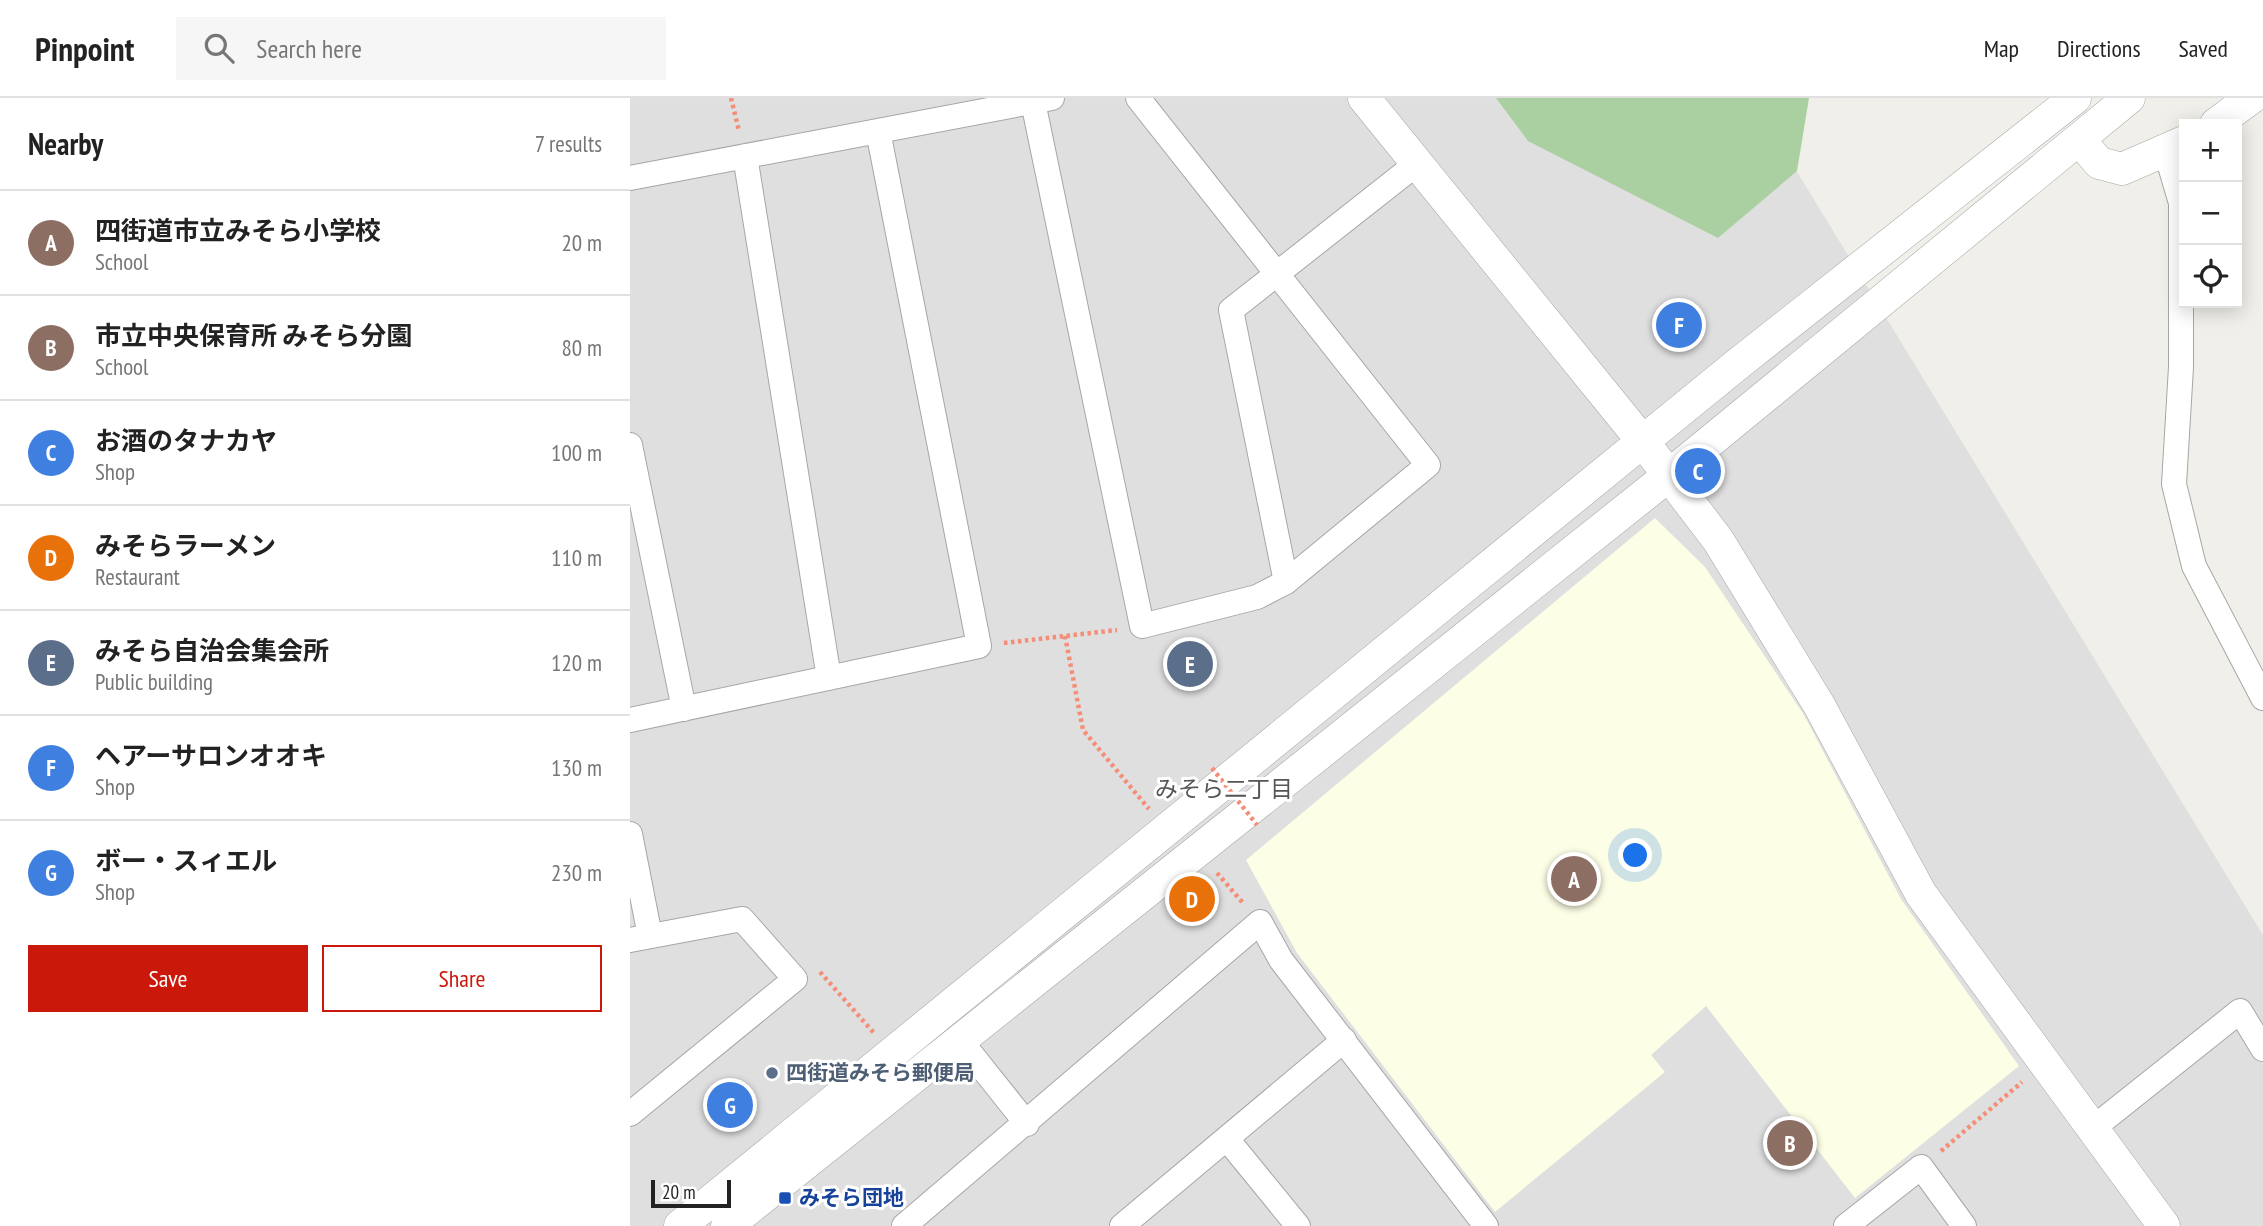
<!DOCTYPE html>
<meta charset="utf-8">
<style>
:root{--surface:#fff;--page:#f6f6f6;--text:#222;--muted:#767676;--line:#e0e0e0;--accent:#ca180a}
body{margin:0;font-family:"PT Sans Narrow","Noto Sans JP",sans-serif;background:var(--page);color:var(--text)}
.controls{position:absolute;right:21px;top:21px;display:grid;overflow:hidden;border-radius:0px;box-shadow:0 4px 18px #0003}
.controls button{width:63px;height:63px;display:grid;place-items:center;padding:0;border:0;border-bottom:2px solid var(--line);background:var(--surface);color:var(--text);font:35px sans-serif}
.scale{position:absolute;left:21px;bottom:18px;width:80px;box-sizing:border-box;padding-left:7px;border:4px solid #222;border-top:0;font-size:19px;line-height:24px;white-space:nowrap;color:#222;-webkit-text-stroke:5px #fff;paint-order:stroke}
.you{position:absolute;left:1006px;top:758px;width:24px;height:24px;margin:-18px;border:5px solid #fff;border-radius:50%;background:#1a73e8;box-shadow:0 0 0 10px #1a73e833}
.badge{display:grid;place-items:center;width:46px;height:46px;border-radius:50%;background:var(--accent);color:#fff;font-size:23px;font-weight:700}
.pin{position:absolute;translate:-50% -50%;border:4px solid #fff;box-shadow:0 2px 7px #0006}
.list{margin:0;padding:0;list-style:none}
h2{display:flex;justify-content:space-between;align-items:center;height:91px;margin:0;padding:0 28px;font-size:30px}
h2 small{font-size:23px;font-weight:400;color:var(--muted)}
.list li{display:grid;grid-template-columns:46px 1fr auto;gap:21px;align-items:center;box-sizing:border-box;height:105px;padding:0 28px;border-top:2px solid var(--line)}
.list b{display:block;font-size:26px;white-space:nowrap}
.list p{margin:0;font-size:23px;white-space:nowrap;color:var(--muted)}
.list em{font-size:23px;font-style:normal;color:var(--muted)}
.actions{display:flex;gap:14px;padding:21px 28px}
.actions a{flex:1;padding:16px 0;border:2px solid var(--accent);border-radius:0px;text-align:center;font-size:24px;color:var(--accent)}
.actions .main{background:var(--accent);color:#fff}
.icon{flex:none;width:38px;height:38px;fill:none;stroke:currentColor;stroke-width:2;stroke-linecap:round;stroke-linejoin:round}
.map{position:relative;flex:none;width:1633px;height:1128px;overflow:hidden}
header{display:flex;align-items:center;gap:42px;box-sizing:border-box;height:98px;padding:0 35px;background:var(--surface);border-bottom:2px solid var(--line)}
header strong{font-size:33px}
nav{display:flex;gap:38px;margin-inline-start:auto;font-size:24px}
.search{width:490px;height:63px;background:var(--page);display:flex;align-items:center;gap:18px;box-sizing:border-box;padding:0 24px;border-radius:0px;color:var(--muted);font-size:26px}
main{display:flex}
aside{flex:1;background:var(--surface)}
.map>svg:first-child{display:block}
.residential{fill:#e0dfdf}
.education{fill:#fcfee6}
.forest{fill:#aacfa0}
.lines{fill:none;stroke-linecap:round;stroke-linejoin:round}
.minor-casing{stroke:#a6a6a6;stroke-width:26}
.tertiary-casing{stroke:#a6a6a6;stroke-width:33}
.path{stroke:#f48e78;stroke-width:4.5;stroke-dasharray:3.5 3.5;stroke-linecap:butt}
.minor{stroke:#fff;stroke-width:24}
.tertiary{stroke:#fff;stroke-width:32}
.path-bridge{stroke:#f48e78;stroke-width:4.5;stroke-dasharray:3.5 3.5;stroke-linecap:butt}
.service-dot{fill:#5c6f8a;stroke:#fff;stroke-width:2.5}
.transit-dot{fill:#1a4fb4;stroke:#fff;stroke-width:2.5}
.labels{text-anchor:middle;stroke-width:6;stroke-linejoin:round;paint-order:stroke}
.service-label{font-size:21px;font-weight:bold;fill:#4e5e75;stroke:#fff;text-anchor:start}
.transit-label{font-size:21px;font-weight:bold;fill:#164399;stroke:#fff;text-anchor:start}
.neighbourhood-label{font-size:23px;fill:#555;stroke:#fff}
</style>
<header>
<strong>Pinpoint</strong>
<div class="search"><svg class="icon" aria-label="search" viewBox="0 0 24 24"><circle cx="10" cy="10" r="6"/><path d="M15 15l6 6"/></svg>Search here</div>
<nav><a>Map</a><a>Directions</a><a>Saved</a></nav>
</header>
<main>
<aside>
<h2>Nearby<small>7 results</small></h2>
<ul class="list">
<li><span class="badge" style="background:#8d6e63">A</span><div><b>四街道市立みそら小学校</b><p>School</p></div><em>20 m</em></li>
<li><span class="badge" style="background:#8d6e63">B</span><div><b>市立中央保育所 みそら分園</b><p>School</p></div><em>80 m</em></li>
<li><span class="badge" style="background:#3f7fe0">C</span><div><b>お酒のタナカヤ</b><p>Shop</p></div><em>100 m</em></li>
<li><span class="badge" style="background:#e8710a">D</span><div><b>みそらラーメン</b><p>Restaurant</p></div><em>110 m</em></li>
<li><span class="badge" style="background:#5c6f8a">E</span><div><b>みそら自治会集会所</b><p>Public building</p></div><em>120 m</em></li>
<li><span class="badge" style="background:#3f7fe0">F</span><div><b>ヘアーサロンオオキ</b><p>Shop</p></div><em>130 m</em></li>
<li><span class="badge" style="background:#3f7fe0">G</span><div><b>ボー・スィエル</b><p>Shop</p></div><em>230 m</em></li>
</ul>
<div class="actions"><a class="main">Save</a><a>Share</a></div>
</aside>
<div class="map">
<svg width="1633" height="1128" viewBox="0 0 1633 1128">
<rect width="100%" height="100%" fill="#f1efe9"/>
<path class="residential" d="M0 0H1122L1633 837V1128H0Z"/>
<path class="education" d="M1025 420 1075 469 1174 617 1271 801 1389 968 1225 1100 1076 908 1021 957 1035 974 865 1114 667 855 616 762Z"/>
<path class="forest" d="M866 0H1179L1167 73 1088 140 898 43Z"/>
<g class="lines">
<g class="minor-casing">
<path id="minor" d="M403 4 512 528 627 499 656 484 798 367 508 0
M1536 54 1551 105V269L1544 386 1564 468 1633 600
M115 58 199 580
M0 80 422 0
M0 347 54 611
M656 484 601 212 785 67
M0 622 349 548 248 33
M0 736 20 838
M0 842 112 821 165 881 0 1016
M330 942 397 1026
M1462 1031 1610 913 1633 951
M597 1041 668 1128
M274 1128 630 824 651 862 856 1128
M492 1128 714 942
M1216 1128 1291 1069 1334 1128"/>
</g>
<g class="tertiary-casing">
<path id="tertiary" d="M734 0 1014 345 1088 442 1189 607 1291 796 1534 1128
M1586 26 1621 0
M1449 41 1469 65 1492 71 1554 44
M50 1128 1109 265 1445 0
M97 1128 1038 378 1499 0"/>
</g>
<path class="path" d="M101 0 109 33
M435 538 453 632 519 711
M374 545 487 532
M587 775 613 805
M190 874 244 935
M1311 1053 1392 984"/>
<use href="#minor" class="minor"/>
<use href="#tertiary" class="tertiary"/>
<path class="path-bridge" d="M582 670 627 727"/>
</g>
<circle class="service-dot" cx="142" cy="975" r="7"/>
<rect class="transit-dot" x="148" y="1093" width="14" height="14" rx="3.5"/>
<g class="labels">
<g class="service-label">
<text x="156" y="982">四街道みそら郵便局</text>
</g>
<g class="transit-label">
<text x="169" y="1107">みそら団地</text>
</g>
<g class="neighbourhood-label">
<text x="594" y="699">みそら二丁目</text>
</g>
</g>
</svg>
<div class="controls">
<button>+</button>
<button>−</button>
<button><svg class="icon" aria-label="locate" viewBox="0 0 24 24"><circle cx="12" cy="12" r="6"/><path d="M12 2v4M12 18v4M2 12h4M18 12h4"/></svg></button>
</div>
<div class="scale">20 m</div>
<div class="you"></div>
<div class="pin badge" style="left:944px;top:781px;background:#8d6e63">A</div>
<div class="pin badge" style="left:1160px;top:1045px;background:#8d6e63">B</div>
<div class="pin badge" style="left:1068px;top:373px;background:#3f7fe0">C</div>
<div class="pin badge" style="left:562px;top:801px;background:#e8710a">D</div>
<div class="pin badge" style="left:560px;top:566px;background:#5c6f8a">E</div>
<div class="pin badge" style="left:1049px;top:227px;background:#3f7fe0">F</div>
<div class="pin badge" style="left:100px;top:1007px;background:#3f7fe0">G</div>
</div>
</main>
